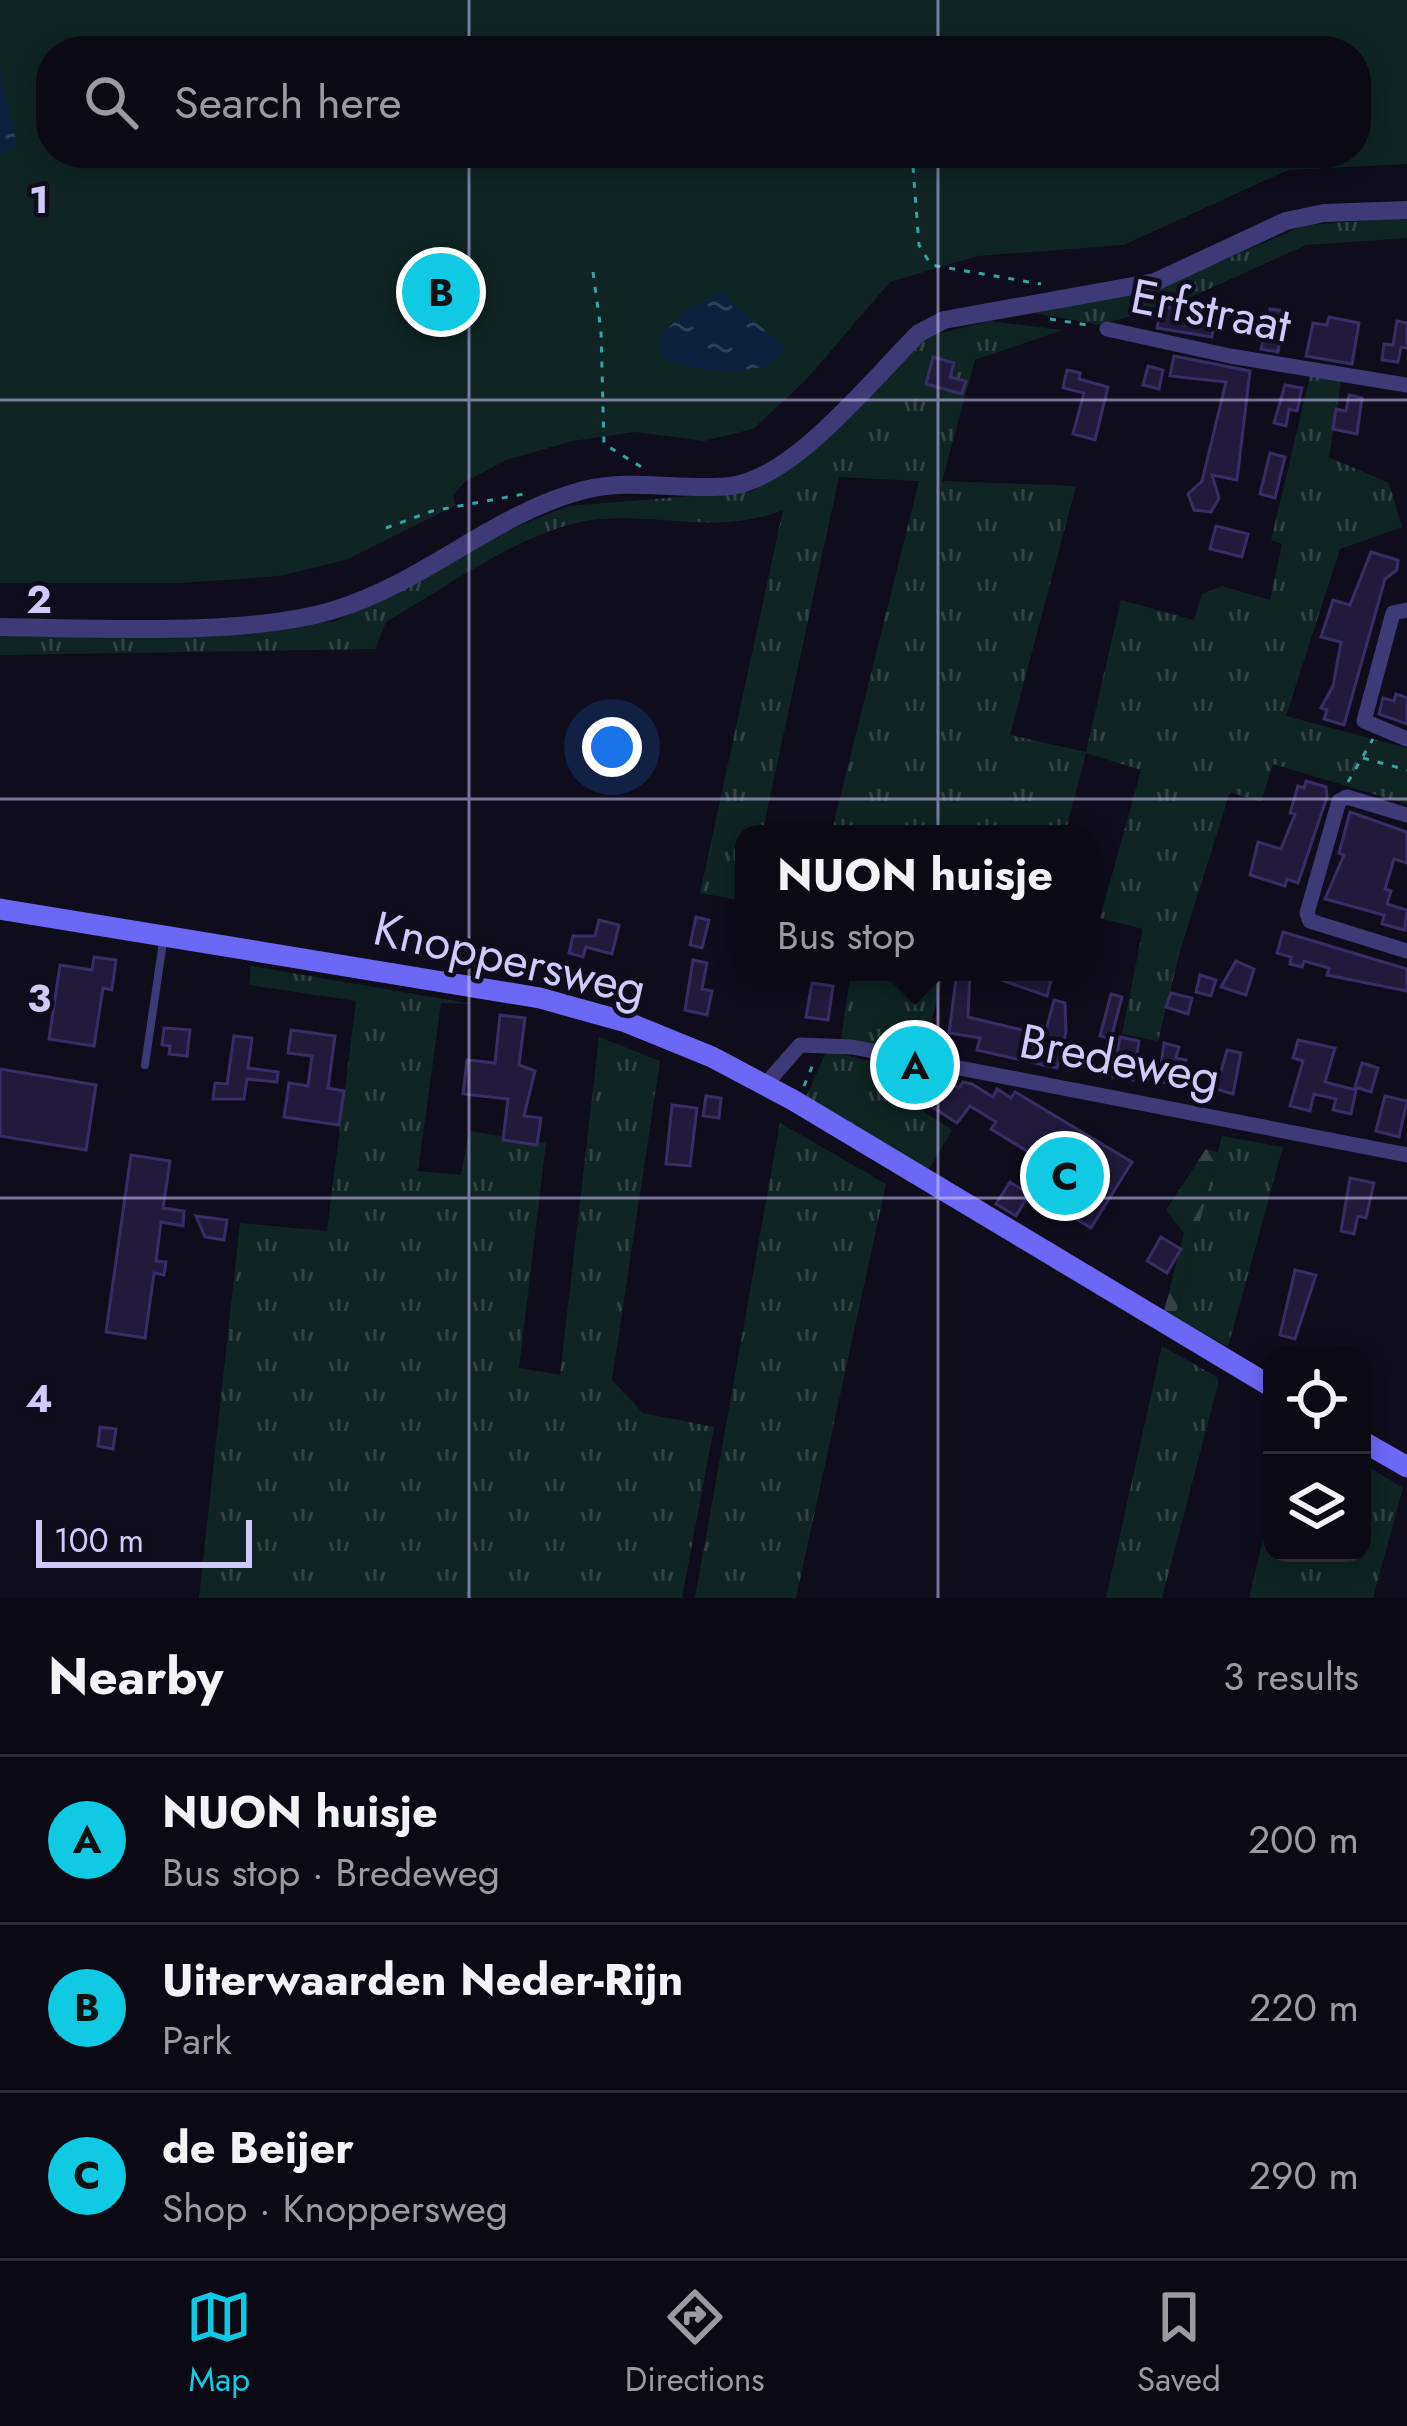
<!DOCTYPE html>
<meta charset="utf-8">
<style>
:root{--surface:#0b0914;--page:#191722;--text:#f1f3f6;--muted:#9a9aa0;--line:#2b2a34;--accent:#0fcae2}
body{margin:0;font-family:Jost,sans-serif;background:var(--page);color:var(--text)}
.controls{position:absolute;right:36px;bottom:36px;display:grid;overflow:hidden;border-radius:24px;box-shadow:0 6px 18px #0003}
.controls button{width:108px;height:108px;display:grid;place-items:center;padding:0;border:0;border-bottom:3px solid var(--line);background:var(--surface);color:var(--text);font:60px sans-serif}
.scale{position:absolute;left:36px;bottom:30px;width:216px;box-sizing:border-box;padding-left:12px;border:6px solid #d0cafb;border-top:0;font-size:33px;line-height:42px;white-space:nowrap;color:#d0cafb;-webkit-text-stroke:9px #0f0c1b;paint-order:stroke}
.you{position:absolute;left:612px;top:747px;width:42px;height:42px;margin:-30px;border:9px solid #fff;border-radius:50%;background:#1a73e8;box-shadow:0 0 0 18px #1a73e833}
.badge{display:grid;place-items:center;width:78px;height:78px;border-radius:50%;background:var(--accent);color:#111;font-size:39px;font-weight:700}
.pin{position:absolute;translate:-50% -50%;border:6px solid #fff;box-shadow:0 3px 12px #0006}
.popup{position:absolute;left:735px;top:825px;width:360px;height:156px;box-sizing:border-box;display:grid;place-content:center;border-radius:24px;background:var(--surface);filter:drop-shadow(0 3px 9px #0005);font-size:39px;white-space:nowrap;color:var(--muted)}
.popup b{font-size:45px;color:var(--text)}
.popup::after{content:'';position:absolute;left:50%;top:100%;margin-left:-24px;border:24px solid transparent;border-top-color:var(--surface)}
.list{margin:0;padding:0;list-style:none}
h2{display:flex;justify-content:space-between;align-items:center;height:156px;margin:0;padding:0 48px;font-size:51px}
h2 small{font-size:39px;font-weight:400;color:var(--muted)}
.list li{display:grid;grid-template-columns:78px 1fr auto;gap:36px;align-items:center;box-sizing:border-box;height:168px;padding:0 48px;border-top:3px solid var(--line)}
.list b{display:block;font-size:45px;white-space:nowrap}
.list p{margin:0;font-size:39px;white-space:nowrap;color:var(--muted)}
.list em{font-size:39px;font-style:normal;color:var(--muted)}
.icon{flex:none;width:66px;height:66px;fill:none;stroke:currentColor;stroke-width:2;stroke-linecap:round;stroke-linejoin:round}
.map{position:relative;flex:none;width:1407px;height:1598px;overflow:hidden}
.search{position:absolute;background:var(--surface);box-shadow:0 6px 18px #0003;left:36px;right:36px;top:36px;height:132px;display:flex;align-items:center;gap:30px;box-sizing:border-box;padding:0 42px;border-radius:48px;color:var(--muted);font-size:45px}
.sheet{height:660px;background:var(--surface)}
nav{display:flex;justify-content:space-around;align-items:center;box-sizing:border-box;height:168px;border-top:3px solid var(--line);background:var(--surface);font-size:33px;color:var(--muted)}
nav a{display:grid;justify-items:center;gap:6px}
nav .on{color:var(--accent)}
.map>svg:first-child{display:block}
.grass{fill:url(#grass-tufts)}
.forest{fill:url(#forest-firs)}
.park{fill:#102424;fill-rule:evenodd}
.water{fill:url(#water-ripples)}
.building{fill:#211a3a;stroke:#392d65;stroke-width:3}
.lines{fill:none;stroke-linecap:round;stroke-linejoin:round}
.path{stroke:#34a5a0;stroke-width:3;stroke-dasharray:6 9;stroke-linecap:butt}
.service{stroke:#3d3a77;stroke-width:8}
.minor{stroke:#3d3a77;stroke-width:15}
.tertiary{stroke:#3d3a77;stroke-width:18}
.secondary{stroke:#6d67f5;stroke-width:21}
.grid{fill:none;stroke:#d0cafb;stroke-width:3;stroke-opacity:0.55}
.labels{text-anchor:middle;stroke-width:9;stroke-linejoin:round;paint-order:stroke}
.street-label{font-size:48px;fill:#d0cafb;stroke:#0f0c1b}
.grid-label{font-size:39px;text-anchor:middle;font-weight:bold;fill:#d0cafb;stroke:#0f0c1b;stroke-width:9;stroke-linejoin:round;paint-order:stroke}
</style>
<div class="map">
<svg width="1407" height="1598" viewBox="0 0 1407 1598">
<defs>
<pattern id="grass-tufts" width="24" height="20" patternUnits="userSpaceOnUse" patternTransform="scale(3)"><rect width="24" height="20" fill="#102424"/><path d="M3 7l-1-3M5 7V3M7 7l1-3M15 17l-1-3M17 17v-4M19 17l1-3" fill="none" stroke="#324245"/></pattern>
<pattern id="forest-firs" width="22" height="20" patternUnits="userSpaceOnUse" patternTransform="scale(3)"><rect width="22" height="20" fill="#102424"/><path d="M5 1l3.5 6h-7zM16 11l3.5 6h-7z" fill="#324245"/></pattern>
<pattern id="water-ripples" width="26" height="14" patternUnits="userSpaceOnUse" patternTransform="scale(3)"><rect width="26" height="14" fill="#0e203d"/><path d="M2 4q2-2 4 0t4 0M15 11q2-2 4 0t4 0" fill="none" stroke="#303f5a"/></pattern>
</defs>
<rect width="100%" height="100%" fill="#0f0c1b"/>
<path class="grass" d="M1407 218V238L1306 245 1180 302 1100 325 1035 313 1159 288 1305 225Z
M990 321 1063 330 975 360 942 481 1076 486 1010 735 1086 752 1121 600 1194 620 1202 594 1222 586 1270 600 1282 544 1271 540 1310 376 1341 381 1329 457 1389 483 1402 527 1340 549 1286 716 1407 748V804L1273 764 1261 802 1230 792 1180 951 1158 1041 1122 1034 1143 929 1100 918 1141 770 1086 753 1065 834H831L919 481 839 477 762 834H744V901L700 893 783 510C718 536 657 512 592 520 527 528 443 589 386 622L375 649 0 655V635L334 622 516 527 568 506 753 491 929 336Z
M251 966 473 1004 441 1003 418 1171 461 1175 469 1131 546 1143 519 1368 560 1375 599 1037 660 1061 612 1380 643 1413 714 1427 682 1598H199L240 1223 327 1231 356 1001 249 985Z
M851 972H945L922 1054 841 1038Z
M827 1050 936 1079 930 1092 914 1105 952 1130 927 1172 806 1097Z
M780 1123 886 1184 796 1598H695Z
M1222 1136 1283 1147 1228 1347 1175 1317Z
M1162 1346 1217 1377 1218 1384 1162 1598H1106Z
M1362 1463 1403 1488 1373 1598H1249L1272 1502V1553H1362Z"/>
<path class="forest" d="M1206 1149 1218 1152 1175 1317 1164 1311 1184 1233 1166 1210Z"/>
<path class="park" d="M0 0H1407V164L1288 170 1124 245 978 256 890 282 806 380 753 429 704 441 635 432 573 441 506 460 465 482 453 495 456 505 346 560 279 576 183 583H0ZM51 51H1356V153H51Z"/>
<path class="water" d="M0 71 17 145 0 156Z
M724 290 732 303 785 347C770 384 693 370 662 358L659 337 688 309Z"/>
<path class="building" d="M1170 300 1189 303 1188 313 1215 318 1212 337 1157 328 1161 307 1169 308Z
M1270 309 1285 311 1278 352 1261 349Z
M1329 317 1359 323 1352 364 1306 356 1313 323 1327 325Z
M1397 321 1407 323V348L1401 347 1398 362 1382 360 1384 344 1393 345Z
M1174 356 1250 371 1237 480 1212 475 1219 498 1211 512 1194 510 1188 494 1202 481 1226 382 1170 376Z
M933 357 954 363 950 377 966 381 962 394 926 384Z
M1148 366 1163 370 1159 389 1143 385Z
M1067 370 1080 373 1079 379 1108 387 1095 440 1073 434 1084 393 1063 388Z
M1285 385 1302 388 1297 411 1289 409 1286 426 1274 423Z
M1349 395 1362 398 1357 434 1333 429 1336 409 1346 411Z
M1270 453 1285 457 1275 498 1260 494Z
M1216 526 1248 534 1242 557 1210 549Z
M1371 552 1398 560 1397 570 1385 579 1344 725 1324 719 1327 710 1321 708 1333 686 1341 642 1321 637 1333 600 1350 605Z
M1396 694 1407 698V724L1379 714 1383 698 1394 701Z
M1306 781 1326 787 1327 797 1298 883 1287 879 1285 886 1250 875 1258 842 1281 849 1295 814 1290 813 1298 786 1304 788Z
M1350 812 1407 832V863L1394 859 1385 889 1391 891 1387 904 1407 910 1405 930 1382 924 1384 915 1325 899 1344 855 1339 853Z
M696 917 709 920 702 948 690 945Z
M599 920 619 925 612 954 586 947 583 957 569 953 573 936H595Z
M1283 932 1407 969V991L1327 975 1329 968 1304 961 1302 967 1290 964 1291 957 1277 953Z
M94 957 116 960 112 990 103 988 94 1046 49 1039 60 965 92 970Z
M693 960 707 963 702 989 712 991 707 1015 685 1010Z
M1236 961 1254 969 1246 995 1221 987Z
M957 972H970L968 1017 1026 1031 1028 1023 1047 1027 1054 1000 1065 1003 1066 1032 1057 1068 977 1050 980 1038 949 1033Z
M978 972H1053L1047 996Z
M1200 975 1216 980 1211 996 1196 992Z
M812 983 833 986 828 1020 806 1017Z
M1171 993 1192 998 1188 1014 1166 1007Z
M1111 994 1122 997 1111 1039 1100 1036Z
M500 1015 525 1018 519 1065 535 1071 524 1116 541 1118 537 1145 503 1140 508 1099 463 1094 467 1060 495 1063Z
M164 1028 190 1030 187 1056 169 1054 170 1046 162 1045Z
M291 1030 335 1036 328 1088 344 1091 339 1125 284 1117 289 1083 308 1086 312 1056 288 1053Z
M234 1036 252 1038 248 1068 278 1072 277 1082 247 1079 244 1099H213L215 1083 227 1084Z
M1120 1037 1139 1041 1133 1080 1113 1077Z
M1298 1040 1335 1048 1325 1082 1356 1090 1351 1114 1333 1110 1336 1099 1314 1094 1310 1111 1290 1106 1303 1061 1293 1058Z
M1164 1043 1179 1047 1176 1058 1186 1060 1180 1087 1159 1081Z
M1227 1050 1241 1053 1233 1094 1216 1089Z
M1362 1063 1378 1068 1371 1092 1355 1087Z
M0 1069 96 1085 86 1150 0 1136Z
M945 1080 959 1088 963 1082 972 1084 993 1097 997 1089 1011 1098 1015 1092 1132 1162 1091 1228 1026 1188 1043 1161 991 1129 996 1122 970 1106 957 1123 929 1105Z
M706 1096 721 1098 719 1118 703 1116Z
M1385 1096 1407 1101 1399 1137 1376 1131Z
M672 1105 697 1108 690 1166 666 1164Z
M131 1155 170 1161 163 1208 184 1211 183 1226 161 1222 156 1261 166 1262 164 1275 154 1273 145 1338 106 1332Z
M1350 1178 1374 1183 1366 1218 1358 1216 1354 1234 1341 1231Z
M1010 1182 1029 1194 1016 1216 996 1204Z
M196 1216 227 1220 224 1240 205 1237Z
M1161 1237 1181 1249 1167 1273 1147 1261Z
M1295 1270 1316 1275 1295 1339 1280 1335Z
M100 1427 116 1429 113 1449 98 1446Z"/>
<g class="lines">
<path class="path" d="M913 167 919 245 931 265 1041 284
M593 272 601 331 604 444 643 468
M1050 319 1094 326
M386 528 432 511 524 494
M1363 758 1407 770
M1348 782 1373 739
M804 1086 814 1062"/>
<path class="service" d="M145 1065 163 942"/>
<path class="minor" d="M1107 329 1230 356 1407 385
M1407 610 1393 613 1364 721 1407 739
M1407 815 1347 797 1339 801 1307 913 1310 921 1407 951
M765 1085 800 1045 852 1047 1407 1155"/>
<path class="tertiary" d="M0 627C96 628 249 637 337 609 425 582 495 513 584 490 631 478 682 491 730 486 794 479 874 377 919 333L944 320 1155 282 1286 221 1324 213 1407 210"/>
<path class="secondary" d="M0 909 540 998 626 1022 712 1057 793 1100 1272 1387
M1362 1441 1407 1467"/>
</g>
<path class="grid" d="M469 0V51M938 0V51M469 153V1598M938 153V1598M0 400H1407M0 799H1407M0 1198H1407"/>
<g class="labels">
<g class="street-label">
<text transform="translate(1211 310) rotate(11)" y="17">Erfstraat</text>
<text transform="translate(510 958) rotate(13)" y="17">Knoppersweg</text>
<text transform="translate(1120 1059) rotate(11)" y="17">Bredeweg</text>
</g>
</g>
<g class="grid-label">
<text x="39" y="213">1</text>
<text x="39" y="613">2</text>
<text x="39" y="1012">3</text>
<text x="39" y="1412">4</text>
</g>
</svg>
<div class="controls">
<button><svg class="icon" aria-label="locate" viewBox="0 0 24 24"><circle cx="12" cy="12" r="6"/><path d="M12 2v4M12 18v4M2 12h4M18 12h4"/></svg></button>
<button><svg class="icon" aria-label="layers" viewBox="0 0 24 24"><path d="M12 4l9 5-9 5-9-5zM3 14l9 5 9-5"/></svg></button>
</div>
<div class="scale">100 m</div>
<div class="you"></div>
<div class="pin badge" style="left:915px;top:1065px">A</div>
<div class="popup"><b>NUON huisje</b>Bus stop</div>
<div class="pin badge" style="left:441px;top:292px">B</div>
<div class="pin badge" style="left:1065px;top:1176px">C</div>
<div class="search"><svg class="icon" aria-label="search" viewBox="0 0 24 24"><circle cx="10" cy="10" r="6"/><path d="M15 15l6 6"/></svg>Search here</div>
</div>
<section class="sheet">
<h2>Nearby<small>3 results</small></h2>
<ul class="list">
<li><span class="badge">A</span><div><b>NUON huisje</b><p>Bus stop · Bredeweg</p></div><em>200 m</em></li>
<li><span class="badge">B</span><div><b>Uiterwaarden Neder-Rijn</b><p>Park</p></div><em>220 m</em></li>
<li><span class="badge">C</span><div><b>de Beijer</b><p>Shop · Knoppersweg</p></div><em>290 m</em></li>
</ul>
</section>
<nav>
<a class="on"><svg class="icon" aria-label="map" viewBox="0 0 24 24"><path d="M3 6l6-2 6 2 6-2v14l-6 2-6-2-6 2zM9 4v14M15 6v14"/></svg>Map</a>
<a><svg class="icon" aria-label="directions" viewBox="0 0 24 24"><path d="M12 3l9 9-9 9-9-9zM9 14v-3h6M13 9l2 2-2 2"/></svg>Directions</a>
<a><svg class="icon" aria-label="saved" viewBox="0 0 24 24"><path d="M7 4h10v16l-5-4-5 4z"/></svg>Saved</a>
</nav>
